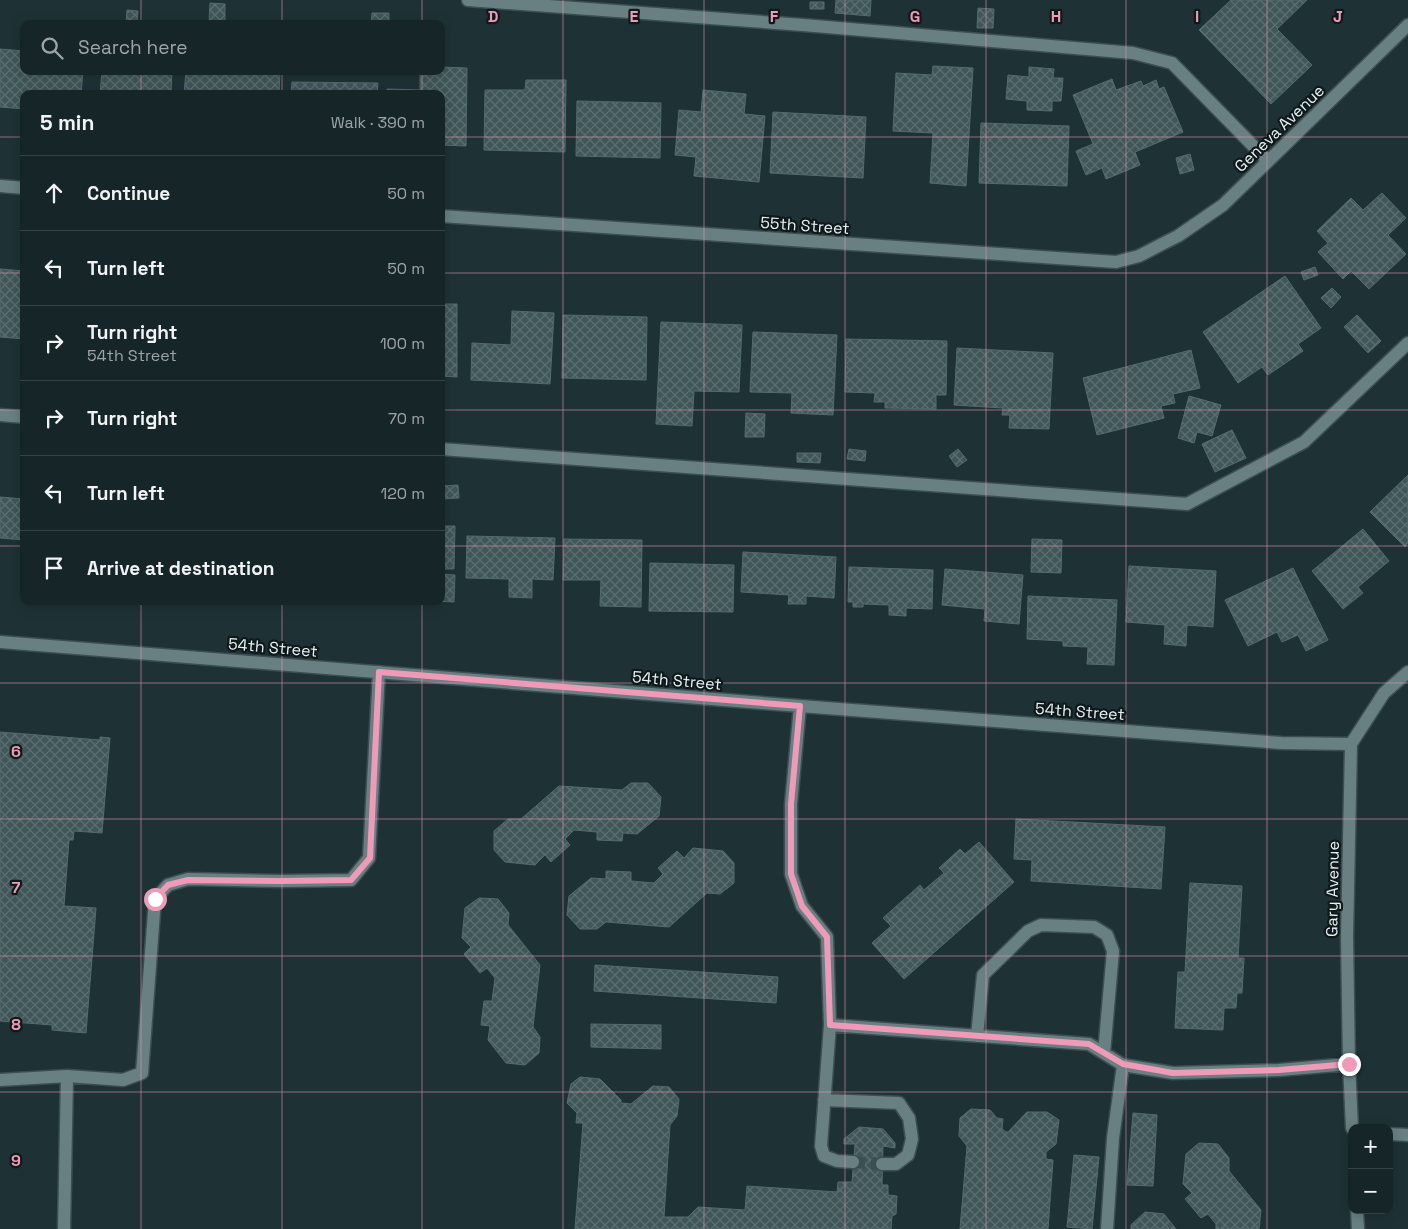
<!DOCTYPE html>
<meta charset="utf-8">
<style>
:root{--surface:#162628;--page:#1f2e30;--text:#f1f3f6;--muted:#9ea5a8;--line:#354345}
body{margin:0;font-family:"Space Grotesk",sans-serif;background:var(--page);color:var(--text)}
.controls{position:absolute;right:15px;bottom:15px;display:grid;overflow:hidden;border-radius:10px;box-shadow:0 2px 12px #0003}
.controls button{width:45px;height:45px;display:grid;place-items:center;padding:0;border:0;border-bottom:1px solid var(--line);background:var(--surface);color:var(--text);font:25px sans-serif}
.stop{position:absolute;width:15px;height:15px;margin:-11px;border:4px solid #f09ab7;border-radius:50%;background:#fff}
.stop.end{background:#f09ab7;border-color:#fff;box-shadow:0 1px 5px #0008}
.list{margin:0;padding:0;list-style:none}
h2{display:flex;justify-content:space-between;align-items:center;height:65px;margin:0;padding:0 20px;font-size:21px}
h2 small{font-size:16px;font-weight:400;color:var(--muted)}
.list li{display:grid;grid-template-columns:32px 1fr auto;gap:15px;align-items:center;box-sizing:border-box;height:75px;padding:0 20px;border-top:1px solid var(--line)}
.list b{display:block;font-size:19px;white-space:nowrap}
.list p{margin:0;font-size:16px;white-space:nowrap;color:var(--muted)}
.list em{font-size:16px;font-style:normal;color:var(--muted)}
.icon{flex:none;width:28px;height:28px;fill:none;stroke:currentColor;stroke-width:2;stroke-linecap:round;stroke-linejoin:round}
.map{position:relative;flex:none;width:1408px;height:1229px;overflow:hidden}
.search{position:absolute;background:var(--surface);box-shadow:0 2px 12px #0003;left:20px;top:20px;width:425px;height:55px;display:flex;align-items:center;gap:12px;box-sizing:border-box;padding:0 18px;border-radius:10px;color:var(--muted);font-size:19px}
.panel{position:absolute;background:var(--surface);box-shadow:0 2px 12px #0003;left:20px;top:90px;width:425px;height:515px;border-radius:10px}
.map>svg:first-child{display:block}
.building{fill:url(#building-cross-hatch);stroke:#546b6e}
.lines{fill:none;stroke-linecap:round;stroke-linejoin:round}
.minor-tunnel{stroke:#3c4f52;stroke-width:12;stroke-dasharray:12 6;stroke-linecap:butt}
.minor-casing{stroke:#3c4e50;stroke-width:15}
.minor{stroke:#698083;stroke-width:12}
.route{stroke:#f09ab7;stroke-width:6}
.grid{fill:none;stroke:#f09ab7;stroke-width:1;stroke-opacity:0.55}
.labels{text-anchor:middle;stroke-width:4.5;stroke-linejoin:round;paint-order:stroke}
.street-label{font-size:16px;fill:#e5f1f3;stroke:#0f181a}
.grid-label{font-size:16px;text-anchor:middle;font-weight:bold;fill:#f09ab7;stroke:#0f181a;stroke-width:4.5;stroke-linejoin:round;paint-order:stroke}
</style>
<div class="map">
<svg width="1408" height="1229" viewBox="0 0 1408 1229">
<defs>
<pattern id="building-cross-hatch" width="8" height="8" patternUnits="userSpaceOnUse" patternTransform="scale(1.25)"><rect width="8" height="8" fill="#405659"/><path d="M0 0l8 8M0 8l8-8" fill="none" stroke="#5b6f71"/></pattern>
</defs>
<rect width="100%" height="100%" fill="#1e3236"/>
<path class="building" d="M836 0H871L870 16 835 13Z
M1231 0H1307L1277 29 1312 65 1271 104 1199 30Z
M810 2H824V9H810Z
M210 3 225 4V23L209 22Z
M978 8 994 9 993 28H977Z
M127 10 138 11 137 23H126Z
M372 13H389V24H371Z
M0 49 24 51V71H83L81 94H24V109L0 107Z
M933 66 973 68 966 186 930 183 933 133 893 131 896 73 932 75Z
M441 67 467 68 466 146 441 145V94H387V89L420 90V71H441Z
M1029 67 1054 69 1053 78H1063L1061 101H1052V111L1027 110V101L1006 99 1008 75 1029 77Z
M102 71H172L171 94H100Z
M186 71H280L279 94H184Z
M1112 79 1116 90 1141 81 1143 86 1156 80 1159 89 1164 87 1183 132 1135 152 1140 165 1106 179 1102 168 1086 175 1076 151 1093 144 1073 95Z
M526 80H566L565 152 484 150 485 90H525Z
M292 82 378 83 377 94H291Z
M703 90 746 94 744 114 765 116 759 182 694 176 696 157 675 155 679 110 701 112Z
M577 101 661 103 660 158 576 156Z
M773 112 866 117 863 178 770 173Z
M981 123 1069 126 1067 186 979 183Z
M1190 154 1194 170 1180 174 1176 158Z
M1382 193 1406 218 1388 235 1406 254 1369 289 1351 271 1343 279 1318 252 1328 243 1317 231 1351 198 1363 210Z
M1315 267 1318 275 1304 280 1301 272Z
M0 269 24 271V339L0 337Z
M1285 276 1321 328 1298 344 1303 351 1268 375 1262 367 1238 383 1203 332Z
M1332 288 1341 297 1331 308 1321 298Z
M441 304H457V377L441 376Z
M512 311 554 313 550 384 471 380 472 343 511 345Z
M563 315 647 317 646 380 562 378Z
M1357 315 1381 341 1368 353 1344 327Z
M661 322 742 325 739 392 694 391 692 426 656 424Z
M753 332 837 335 833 415 791 413 792 393 750 392Z
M846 339 947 341 946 395H936V409L885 408V402H874L875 393 845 392Z
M957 348 1053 353 1049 429 1009 428 1010 415H1002L1003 408 954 405Z
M1191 350 1200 388 1173 394 1175 403 1161 406 1164 418 1097 435 1083 378Z
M1189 396 1221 405 1212 436 1197 432 1194 443 1178 438Z
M746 413 765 414 764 437H745Z
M1232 430 1246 458 1215 472 1202 444Z
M849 449 866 451 865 461 847 459Z
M958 449 967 460 957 467 949 456Z
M797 453H821L820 463 797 462Z
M1408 475V543L1405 547 1370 512Z
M458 485 459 498 441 499V486Z
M0 497 24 499V540L0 538Z
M441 526H455L454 569H441Z
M1363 529 1389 561 1358 587 1363 593 1343 609 1312 571Z
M467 536 555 538 553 580 532 579V598L509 597V579L466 578Z
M564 539 642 540 641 607 600 606 601 580H563Z
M1032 539 1062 540 1061 573 1031 572Z
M743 552 836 557 834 598 806 596V604H788L789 595 741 592Z
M650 563 734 565 733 612 649 611Z
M1129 566 1216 571 1213 627 1187 625 1186 646 1164 644 1165 625 1126 622Z
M849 567 933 570 932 609 906 608V616L889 615V605L863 604V607H853V602H848Z
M1293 568 1328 640 1306 651 1298 635 1282 642 1277 632 1248 646 1225 600Z
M945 569 1023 575 1019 624 984 621 985 609 942 605Z
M441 574 455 575 454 602 434 601H441Z
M1028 596 1117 600 1114 665 1087 664 1088 647 1063 646V641L1027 639Z
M0 732 100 740V737L110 738 102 833 74 831 73 840H69L64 906 96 908 86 1033 52 1030V1025L0 1021Z
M631 783H648L661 797 659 816 637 834 623 833 622 841 597 840V832L574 830 565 839 570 845 551 862 545 855 535 865 505 862 494 850V831L508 819H521L559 786 622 790Z
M1016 819 1165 827 1161 889 1031 881 1032 860 1014 859Z
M979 842 1014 882 904 979 872 943 891 926 883 918 920 885 924 890 944 873 939 868 960 849 965 854Z
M693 848 723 851 734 863V883L720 894 707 893 669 927 606 922 597 929H580L567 915 569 896 591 878 606 879V871L631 872V881L654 883 663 874 658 868 677 851 684 858Z
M1190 883 1242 886 1238 958H1244L1242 993H1237L1236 1008H1224L1223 1030 1175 1028 1178 972H1185Z
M479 898 498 899 509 913 508 925 540 965 533 1027 540 1037 539 1053 525 1065 506 1063 488 1040 490 1026 481 1025 484 1001H492L495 978 487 968 480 973 464 954 471 947 462 938 465 908Z
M595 965 778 977 776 1003 594 991Z
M591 1024 661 1025V1049L591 1047Z
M580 1077 600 1079 621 1100V1103L631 1104 653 1086 669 1087 679 1099 677 1116 670 1125 664 1217H688L698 1207 745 1210 747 1186 837 1192 838 1182H852L855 1144H844V1139L859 1127 883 1129 895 1143V1148L883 1146 882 1185H888V1195L897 1196 896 1214 892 1216 891 1229H575L583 1123H576L577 1113 567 1103 571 1084Z
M971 1109 990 1110 997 1118 1003 1119 1002 1129 1006 1132H1008L1027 1112H1047L1059 1120 1056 1144 1046 1152V1159L1053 1160 1048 1229H960L967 1146 959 1136 960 1118Z
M1133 1113 1157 1115 1153 1186 1127 1185Z
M1199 1143 1218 1144 1229 1158V1171L1261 1210 1259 1229H1216V1224L1208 1214 1201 1218 1185 1199 1192 1193 1183 1184 1186 1154Z
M1074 1155 1099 1157 1092 1229 1067 1227Z
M1145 1212 1164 1214 1176 1229H1131V1225Z"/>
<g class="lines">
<path class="minor-tunnel" d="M853 1162 882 1164"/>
<g class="minor-casing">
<path id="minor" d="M468 0 803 25 1133 53 1172 63 1268 161
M0 186 24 188
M441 216 1116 262 1139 256 1164 243 1178 236 1223 205 1408 25
M0 415 24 417
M441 449 1187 504 1304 442 1408 343
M0 642 800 706 1281 743 1351 744
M800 706 791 804V874L802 906 827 937 830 1025 1089 1044 1123 1065 1173 1073 1279 1070 1349 1064
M830 1025 821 1146 824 1156 837 1161 853 1162
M977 1036 983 975 1028 931 1041 925 1094 927 1107 935 1113 951 1104 1053
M0 1080 67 1076 123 1080 142 1073 155 899 168 885 188 879 281 881 351 880 369 858 379 672
M824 1100 899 1103 909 1118 912 1139 908 1155 896 1164H882
M1352 1128 1349 1064 1347 937 1351 744 1384 693 1408 672
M1389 1134 1408 1135
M1357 1210 1358 1229
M64 1229 67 1076
M1107 1229 1113 1138 1123 1065"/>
</g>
<use href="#minor" class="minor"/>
</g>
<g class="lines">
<path class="route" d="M155 899 168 885 188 880 281 881 351 880 370 858 379 672 800 706 791 804V874L802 906 827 937 830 1025 1089 1044 1123 1064 1173 1073 1279 1070 1349 1064"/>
</g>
<path class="grid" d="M141 0V24M282 0V24M422 0V24M563 0V1229M704 0V1229M845 0V1229M986 0V1229M1126 0V1229M1267 0V1229M141 71V94M282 71V94M422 71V94M0 137H24M441 137H1408M0 273H24M441 273H1408M0 410H24M441 410H1408M0 546H24M441 546H1408M141 601V1229M282 601V1229M422 601V1229M0 683H1408M0 819H1408M0 956H1408M0 1092H1408"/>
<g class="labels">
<g class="street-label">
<text transform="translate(1279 128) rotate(-44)" y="6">Geneva Avenue</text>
<text transform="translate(805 225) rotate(4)" y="6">55th Street</text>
<text transform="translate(273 647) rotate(5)" y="6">54th Street</text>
<text transform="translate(677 680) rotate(5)" y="6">54th Street</text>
<text transform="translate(1080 711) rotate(4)" y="6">54th Street</text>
<text transform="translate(1332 889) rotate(-89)" y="6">Gary Avenue</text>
</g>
</g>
<g class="grid-label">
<text x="493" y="22">D</text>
<text x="634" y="22">E</text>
<text x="774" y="22">F</text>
<text x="915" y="22">G</text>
<text x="1056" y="22">H</text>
<text x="1197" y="22">I</text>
<text x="1338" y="22">J</text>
<text x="16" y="757">6</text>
<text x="16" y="893">7</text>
<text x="16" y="1030">8</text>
<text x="16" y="1166">9</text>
</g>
</svg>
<div class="controls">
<button>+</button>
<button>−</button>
</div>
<div class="stop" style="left:155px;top:899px"></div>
<div class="stop end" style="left:1349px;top:1064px"></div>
<div class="search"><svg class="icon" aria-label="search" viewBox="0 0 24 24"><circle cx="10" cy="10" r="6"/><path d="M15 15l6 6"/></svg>Search here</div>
<section class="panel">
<h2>5 min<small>Walk · 390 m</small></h2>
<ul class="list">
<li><svg class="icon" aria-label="ahead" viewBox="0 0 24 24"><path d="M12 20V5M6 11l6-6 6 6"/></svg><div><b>Continue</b></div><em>50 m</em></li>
<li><svg class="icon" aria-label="left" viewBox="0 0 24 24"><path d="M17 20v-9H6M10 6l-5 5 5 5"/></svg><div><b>Turn left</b></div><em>50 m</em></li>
<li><svg class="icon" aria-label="right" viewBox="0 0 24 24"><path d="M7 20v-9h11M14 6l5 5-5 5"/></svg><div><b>Turn right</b><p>54th Street</p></div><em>100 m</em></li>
<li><svg class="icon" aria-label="right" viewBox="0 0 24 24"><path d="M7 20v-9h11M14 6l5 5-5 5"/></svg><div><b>Turn right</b></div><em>70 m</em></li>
<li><svg class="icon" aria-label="left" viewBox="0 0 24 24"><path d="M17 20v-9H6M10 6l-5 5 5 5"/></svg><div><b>Turn left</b></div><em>120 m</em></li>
<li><svg class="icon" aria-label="arrive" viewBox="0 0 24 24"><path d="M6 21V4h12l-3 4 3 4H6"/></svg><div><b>Arrive at destination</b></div></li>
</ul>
</section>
</div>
